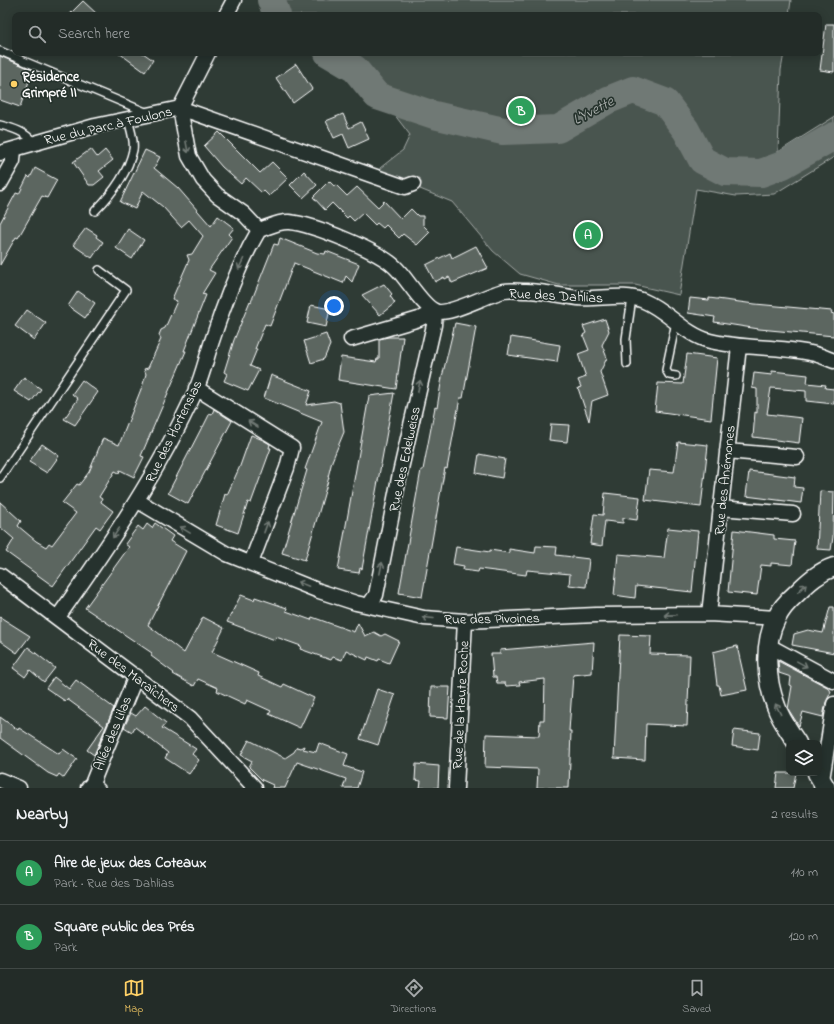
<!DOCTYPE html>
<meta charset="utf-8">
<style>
:root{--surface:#232c28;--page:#2b3430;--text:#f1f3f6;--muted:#a3a7a8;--line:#404845;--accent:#ffd166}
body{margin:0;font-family:"Indie Flower",sans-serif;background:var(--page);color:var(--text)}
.controls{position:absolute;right:12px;bottom:12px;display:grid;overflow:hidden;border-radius:8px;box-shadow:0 2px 10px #0003}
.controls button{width:36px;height:36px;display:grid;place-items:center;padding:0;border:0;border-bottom:1px solid var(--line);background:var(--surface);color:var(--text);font:20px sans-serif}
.you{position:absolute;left:334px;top:306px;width:14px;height:14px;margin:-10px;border:3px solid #fff;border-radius:50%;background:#1a73e8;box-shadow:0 0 0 6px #1a73e833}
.badge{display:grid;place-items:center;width:26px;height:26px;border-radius:50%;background:var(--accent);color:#fff;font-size:13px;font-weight:700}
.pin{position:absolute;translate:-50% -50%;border:2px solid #fff;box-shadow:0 1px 4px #0006}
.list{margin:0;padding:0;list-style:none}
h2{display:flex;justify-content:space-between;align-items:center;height:52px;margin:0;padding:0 16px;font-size:17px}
h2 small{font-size:13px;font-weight:400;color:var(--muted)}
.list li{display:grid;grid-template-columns:26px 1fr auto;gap:12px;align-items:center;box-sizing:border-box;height:64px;padding:0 16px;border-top:1px solid var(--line)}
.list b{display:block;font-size:15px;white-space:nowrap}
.list p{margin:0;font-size:13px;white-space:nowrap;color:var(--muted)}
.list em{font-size:13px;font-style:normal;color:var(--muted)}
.icon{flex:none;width:22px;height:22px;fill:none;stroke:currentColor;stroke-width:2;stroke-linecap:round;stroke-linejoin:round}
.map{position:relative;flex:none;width:834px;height:788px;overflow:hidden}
.search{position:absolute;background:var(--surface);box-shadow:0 2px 10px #0003;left:12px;right:12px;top:12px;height:44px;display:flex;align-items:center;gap:10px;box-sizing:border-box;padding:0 14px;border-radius:8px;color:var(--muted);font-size:15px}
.sheet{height:180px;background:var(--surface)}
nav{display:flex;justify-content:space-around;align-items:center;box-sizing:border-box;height:56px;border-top:1px solid var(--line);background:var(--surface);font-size:11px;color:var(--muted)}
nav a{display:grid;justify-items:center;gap:2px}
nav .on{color:var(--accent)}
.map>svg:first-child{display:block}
.green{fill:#4a544f;stroke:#a4aaa7}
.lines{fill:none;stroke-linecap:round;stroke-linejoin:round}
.river{stroke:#707975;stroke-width:28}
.building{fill:#5b6661;stroke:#fff}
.service-casing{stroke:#fff;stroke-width:10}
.minor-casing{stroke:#fff;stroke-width:17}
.tertiary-casing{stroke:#fff;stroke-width:21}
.service{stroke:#26332d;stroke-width:7}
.minor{stroke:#26332d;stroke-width:14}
.tertiary{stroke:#26332d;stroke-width:18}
.oneway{stroke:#727a76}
.poi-dot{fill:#ffd166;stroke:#26332d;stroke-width:1.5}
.labels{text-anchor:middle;stroke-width:3.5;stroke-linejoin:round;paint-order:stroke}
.poi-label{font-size:14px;font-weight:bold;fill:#fff;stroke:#26332d;text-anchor:start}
.street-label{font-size:14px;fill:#fff;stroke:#26332d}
.water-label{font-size:15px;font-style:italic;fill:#b8bcba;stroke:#26332d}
</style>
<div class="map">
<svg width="834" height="788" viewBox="0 0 834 788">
<rect width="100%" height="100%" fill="#2f3b35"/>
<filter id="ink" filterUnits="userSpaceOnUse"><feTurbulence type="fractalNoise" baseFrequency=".025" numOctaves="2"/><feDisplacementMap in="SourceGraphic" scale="8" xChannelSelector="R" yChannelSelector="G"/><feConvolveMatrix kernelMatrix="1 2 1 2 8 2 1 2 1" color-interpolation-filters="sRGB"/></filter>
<g filter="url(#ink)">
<path class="green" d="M277 0H791L789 15H283Z
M338 53H784L781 70 778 152 834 117V157L774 194 736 196 696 189 679 295 635 285H559L520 274 493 251 452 202 420 189V178L401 183 381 175 380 168 403 150 410 135 355 63Z"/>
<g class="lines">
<path class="river" d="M271 0 277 15
M328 53 355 69 377 96 434 115 503 131 558 129 608 100 633 90 665 102 686 130 702 160 725 172 761 173 783 165 834 136"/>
</g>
<path class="building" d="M83 1 98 15H69Z
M826 24H834V72L820 70Z
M119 53H143L153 60 145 72Z
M0 56 33 70 20 107 0 100Z
M296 64 312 89 293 103 276 78Z
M343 114 349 128 361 122 369 139 349 148 343 134 334 138 326 121Z
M219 132 260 173 272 162 288 178 269 196 264 191 262 193 246 178 241 184 222 167 204 146Z
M91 149 97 157 105 150 113 160 99 171 104 177 94 185H89L73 162Z
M145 150 160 157 154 168 178 188 211 226 218 216 234 228 229 234 232 237 209 270 215 273 202 294 206 295 184 351H186L141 456 144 457 134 477 120 470 119 473 115 471 99 497 102 499 101 502 113 511 100 529 96 526 53 586 6 552 14 539 0 527V502L21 521 18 526 36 541 46 547 49 543 52 545 76 513 62 503 77 484 79 485 89 472 103 438 119 445 143 384 146 374 144 369 148 368 161 339 159 335 161 330 165 328 177 301 172 299 189 260 187 255 192 254 203 236 189 220 181 227 163 207 143 191 135 209 120 202Z
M35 168 57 180 47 198 42 196 18 238 16 237 0 265V223L16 193 19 194 28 176 30 178Z
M304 171 317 185 303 198 290 185Z
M329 181 334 186 336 185 347 196 357 187 378 207 384 201 401 219 411 209 418 216H423V225L430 232 417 245 403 234 399 238 386 225 383 228 377 223 375 225 363 213 354 221 349 216 347 218 332 203 325 210 313 197Z
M86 228 97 235 96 237 103 242 92 258 73 245Z
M128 229 144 240 132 259 116 248Z
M280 238 317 253 325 254 326 251 359 264 352 282 346 276 343 283 294 263 270 326 265 324 255 349H257L250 366 259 370 248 391 224 381 227 374 224 372 234 340 250 301 251 302 274 244 278 245Z
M476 246 488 268 452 283 449 277 445 279 444 277 435 282 426 265 450 253 452 258Z
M384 284 392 294 390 296 395 303 380 315 362 295Z
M78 291 95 303 85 318 68 306Z
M690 298 709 300V298L755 304 832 311 831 313 834 314V336L759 329 714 322 715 317 688 313Z
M311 305 330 309 326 327 307 323Z
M27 310 46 323 34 340 15 326Z
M605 319 609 331 602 345 607 358 600 372 608 395 592 401 589 421 578 388 581 387 578 380 586 377 578 354 589 350 583 335 586 333 583 326Z
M455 323 476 327 463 398H460L447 469 445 468 442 484 422 597 399 593 421 470H423L435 407 437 408 442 377Z
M326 334 330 345 324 359 311 363 304 341Z
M388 337H403L396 389 338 380 341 357 376 362 377 359H379V339Z
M511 337 560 345 557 362 508 355Z
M687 354 717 358 711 419 655 411 658 383 683 384Z
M772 371 808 375 807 383 826 385 825 388 834 389V404L806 401V391L771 388 767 414 802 418 799 443 753 437 755 412 757 413V389L752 388 754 373 772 375Z
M271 375 311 391 306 405 334 401 340 403 344 432 332 461 328 477H329L305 560 282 553 307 470 305 469 322 422 264 398Z
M24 377 41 389 31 402 14 391Z
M82 380 98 392 75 425 64 419 78 399 72 394Z
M394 393 362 569 360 568 359 573 338 570 369 396Z
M214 409 232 421 188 504 168 493 202 427H203L210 413 212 414Z
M551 424 569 425 567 442 549 440Z
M251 435 263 440 270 444 269 448H271L251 503 248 502 238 533 216 525 225 494 227 495 240 466Z
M678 442 708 445 701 507 645 500 649 470 674 472Z
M42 444 59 456 47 473 29 462Z
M479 454 505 459 502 478 476 473Z
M749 471 795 477 794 487 803 488 801 503 746 496Z
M820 491 834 492 833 537 831 550 817 549Z
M605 493 640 497 637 520 623 518V523L605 521 602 546 590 544 594 514 603 515Z
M155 523 173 536 170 541 186 551 148 625 184 653 203 617 224 628 212 652 259 673 258 676 282 687 284 684 314 698 300 728 269 714 271 711 247 700 245 704 217 691 218 688 198 679 194 686 173 674 174 673 151 656 152 653 85 608 129 547 125 544 138 526 143 530 147 524 152 528Z
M668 528 698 531 692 592 636 586 635 598 614 595 618 554 664 558Z
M734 530 774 535V539L795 541 792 565 771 563V566L761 565 757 595 728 592Z
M536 546 557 547 556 555 589 559 586 587 569 585 570 574 527 570 526 575 479 569 478 572 463 570 464 566 453 564 456 547 490 552V550L509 553V549L535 553Z
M241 595 254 600 255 597 287 608 286 611 311 620 312 617 354 632 358 623 365 636 374 632 381 636 385 634 399 641 389 663 379 659 378 661 368 657 367 660 346 650 342 660 333 657 331 660 300 649 301 646 276 637 275 640 227 622Z
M830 607H834V653L792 645 794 634 808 630 823 633Z
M0 617 30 636 17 653 0 641Z
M620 635 651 636 650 654 690 655 687 726 646 724 645 760 614 758Z
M594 642 592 673 573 675 569 731H571L569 788H537L538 769 485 767 486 734 539 736 540 720H544L545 679 519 682 520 685 506 686 505 683H497L496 677H493L491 654H500V650Z
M737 646 747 690 721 695 719 685H717L713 652Z
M28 647 55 668 44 682 30 670 25 677 13 668Z
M778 661 829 688 831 692 826 702 823 717 803 712 799 726 788 709 792 686 790 685 791 677 779 673Z
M54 677 69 689 76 680 114 708 94 755 87 750 104 726 67 699 65 701 46 688Z
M431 687H450L448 718 430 717Z
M377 689 395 695 378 745 360 739Z
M145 706 166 723 162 728 196 749 192 754 199 760 189 774 165 758 168 753 135 727 132 732 124 727 131 713 136 716Z
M0 717 18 730 19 728 59 754 63 749 77 759 64 778 59 774 57 777 48 773 0 738Z
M734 730 760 733 758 750 732 746Z
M249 740 285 758 294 752 297 747 300 748 304 746 303 749 316 752 319 743 348 754 344 766 362 772 357 788H343L346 779 297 762 285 788H272L273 785 262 780 249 767 252 761 241 755Z
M416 764 439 766 438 788H420L421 781 415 780Z
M778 773H796L793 788H776Z"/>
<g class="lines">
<g class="service-casing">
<path id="service" d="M0 51 148 113
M0 125C13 128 26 132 34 143
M95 211C111 195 128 173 133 150 135 141 130 128 128 119
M627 364 626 339 632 298
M676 376 669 375 666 370 676 322
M0 478 126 290 99 270
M93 781 101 788"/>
</g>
<g class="minor-casing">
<path id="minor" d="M226 15 234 0
M180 108 405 187 413 184
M180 108 189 156 203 180 217 195 244 214 259 230
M180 108 208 53
M0 153 95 126 180 108
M0 184 13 161 14 149
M259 230C269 227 279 221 289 222 313 224 379 251 395 267 407 278 422 306 435 311 447 317 488 294 504 291 510 290 519 291 526 291 543 291 561 296 578 298 599 300 624 292 644 301 668 311 685 335 710 341 743 349 777 346 810 353 818 354 826 358 834 361
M351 339 419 319 435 311
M196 388 292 448 287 468 251 563
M727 451 797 457
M138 501 227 554 319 591 356 603 424 618 465 621 596 615 709 614 776 618
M720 508 793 514
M0 575 190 718 255 788
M369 605 376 595 400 473 434 325 435 311
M709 614 739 346
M58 617C109 545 159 472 196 390 203 374 207 355 213 338 225 301 239 264 259 230
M769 646 834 681
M0 780 19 788
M821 786 834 704
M88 788 92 784 102 759 136 676
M456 788 465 621"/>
</g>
<g class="tertiary-casing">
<path id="tertiary" d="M797 743C790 732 780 719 776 706 766 681 763 644 776 619 780 610 789 600 797 593 808 582 819 572 834 567
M817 773 826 788"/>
</g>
<use href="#service" class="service"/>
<use href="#minor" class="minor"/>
<use href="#tertiary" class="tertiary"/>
</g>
<defs><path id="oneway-shaft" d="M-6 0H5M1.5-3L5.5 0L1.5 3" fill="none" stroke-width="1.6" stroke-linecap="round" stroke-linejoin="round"/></defs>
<g class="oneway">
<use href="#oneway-shaft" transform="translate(187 147) rotate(79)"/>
<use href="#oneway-shaft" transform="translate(241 264) rotate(116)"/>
<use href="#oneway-shaft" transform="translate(419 386) rotate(-78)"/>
<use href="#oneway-shaft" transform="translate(253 424) rotate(-148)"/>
<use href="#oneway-shaft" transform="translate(266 527) rotate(-70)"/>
<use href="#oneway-shaft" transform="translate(185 530) rotate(-149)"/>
<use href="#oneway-shaft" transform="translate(116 533) rotate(124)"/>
<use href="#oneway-shaft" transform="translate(381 568) rotate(-79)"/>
<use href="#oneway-shaft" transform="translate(303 584) rotate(-158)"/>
<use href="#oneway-shaft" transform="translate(802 588) rotate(-44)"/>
<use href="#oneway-shaft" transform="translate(670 615) rotate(179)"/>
<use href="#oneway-shaft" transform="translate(428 618) rotate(-175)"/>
<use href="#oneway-shaft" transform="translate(802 664) rotate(29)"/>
<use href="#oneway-shaft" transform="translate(778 709) rotate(-117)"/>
</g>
</g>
<circle class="poi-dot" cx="14" cy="84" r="4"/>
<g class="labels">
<g class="poi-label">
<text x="22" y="81">Résidence<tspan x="22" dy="16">Grimpré II</tspan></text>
</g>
<g class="street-label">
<text transform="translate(108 125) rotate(-13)" y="5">Rue du Parc à Foulons</text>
<text transform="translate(556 295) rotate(3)" y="5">Rue des Dahlias</text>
<text transform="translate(173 431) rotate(-64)" y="5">Rue des Hortensias</text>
<text transform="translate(404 459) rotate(-78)" y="5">Rue des Edelweiss</text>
<text transform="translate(724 480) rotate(-84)" y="5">Rue des Anémones</text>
<text transform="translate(492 618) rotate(-1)" y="5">Rue des Pivoines</text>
<text transform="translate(134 675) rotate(37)" y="5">Rue des Maraîchers</text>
<text transform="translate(460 705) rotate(-87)" y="5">Rue de la Haute Roche</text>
<text transform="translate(112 733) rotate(-68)" y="5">Allée des Lilas</text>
</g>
<g class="water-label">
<text transform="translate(593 110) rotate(-28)" y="5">L'Yvette</text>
</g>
</g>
</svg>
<div class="controls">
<button><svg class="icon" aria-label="layers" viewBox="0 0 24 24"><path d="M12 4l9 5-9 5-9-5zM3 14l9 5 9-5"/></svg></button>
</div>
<div class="you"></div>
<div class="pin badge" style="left:588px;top:235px;background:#2e9e5b">A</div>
<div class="pin badge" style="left:521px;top:111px;background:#2e9e5b">B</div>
<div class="search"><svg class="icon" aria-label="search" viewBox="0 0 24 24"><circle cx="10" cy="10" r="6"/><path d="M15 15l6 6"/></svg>Search here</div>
</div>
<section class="sheet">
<h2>Nearby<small>2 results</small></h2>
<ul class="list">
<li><span class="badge" style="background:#2e9e5b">A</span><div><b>Aire de jeux des Coteaux</b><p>Park · Rue des Dahlias</p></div><em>110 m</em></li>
<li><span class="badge" style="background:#2e9e5b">B</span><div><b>Square public des Prés</b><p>Park</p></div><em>120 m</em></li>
</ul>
</section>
<nav>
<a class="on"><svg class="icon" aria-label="map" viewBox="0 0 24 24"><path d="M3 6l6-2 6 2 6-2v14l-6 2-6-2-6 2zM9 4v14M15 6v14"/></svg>Map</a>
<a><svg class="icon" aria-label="directions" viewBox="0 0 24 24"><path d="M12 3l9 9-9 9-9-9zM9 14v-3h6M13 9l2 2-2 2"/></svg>Directions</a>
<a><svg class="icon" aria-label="saved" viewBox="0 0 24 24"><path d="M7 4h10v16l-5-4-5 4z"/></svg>Saved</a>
</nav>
